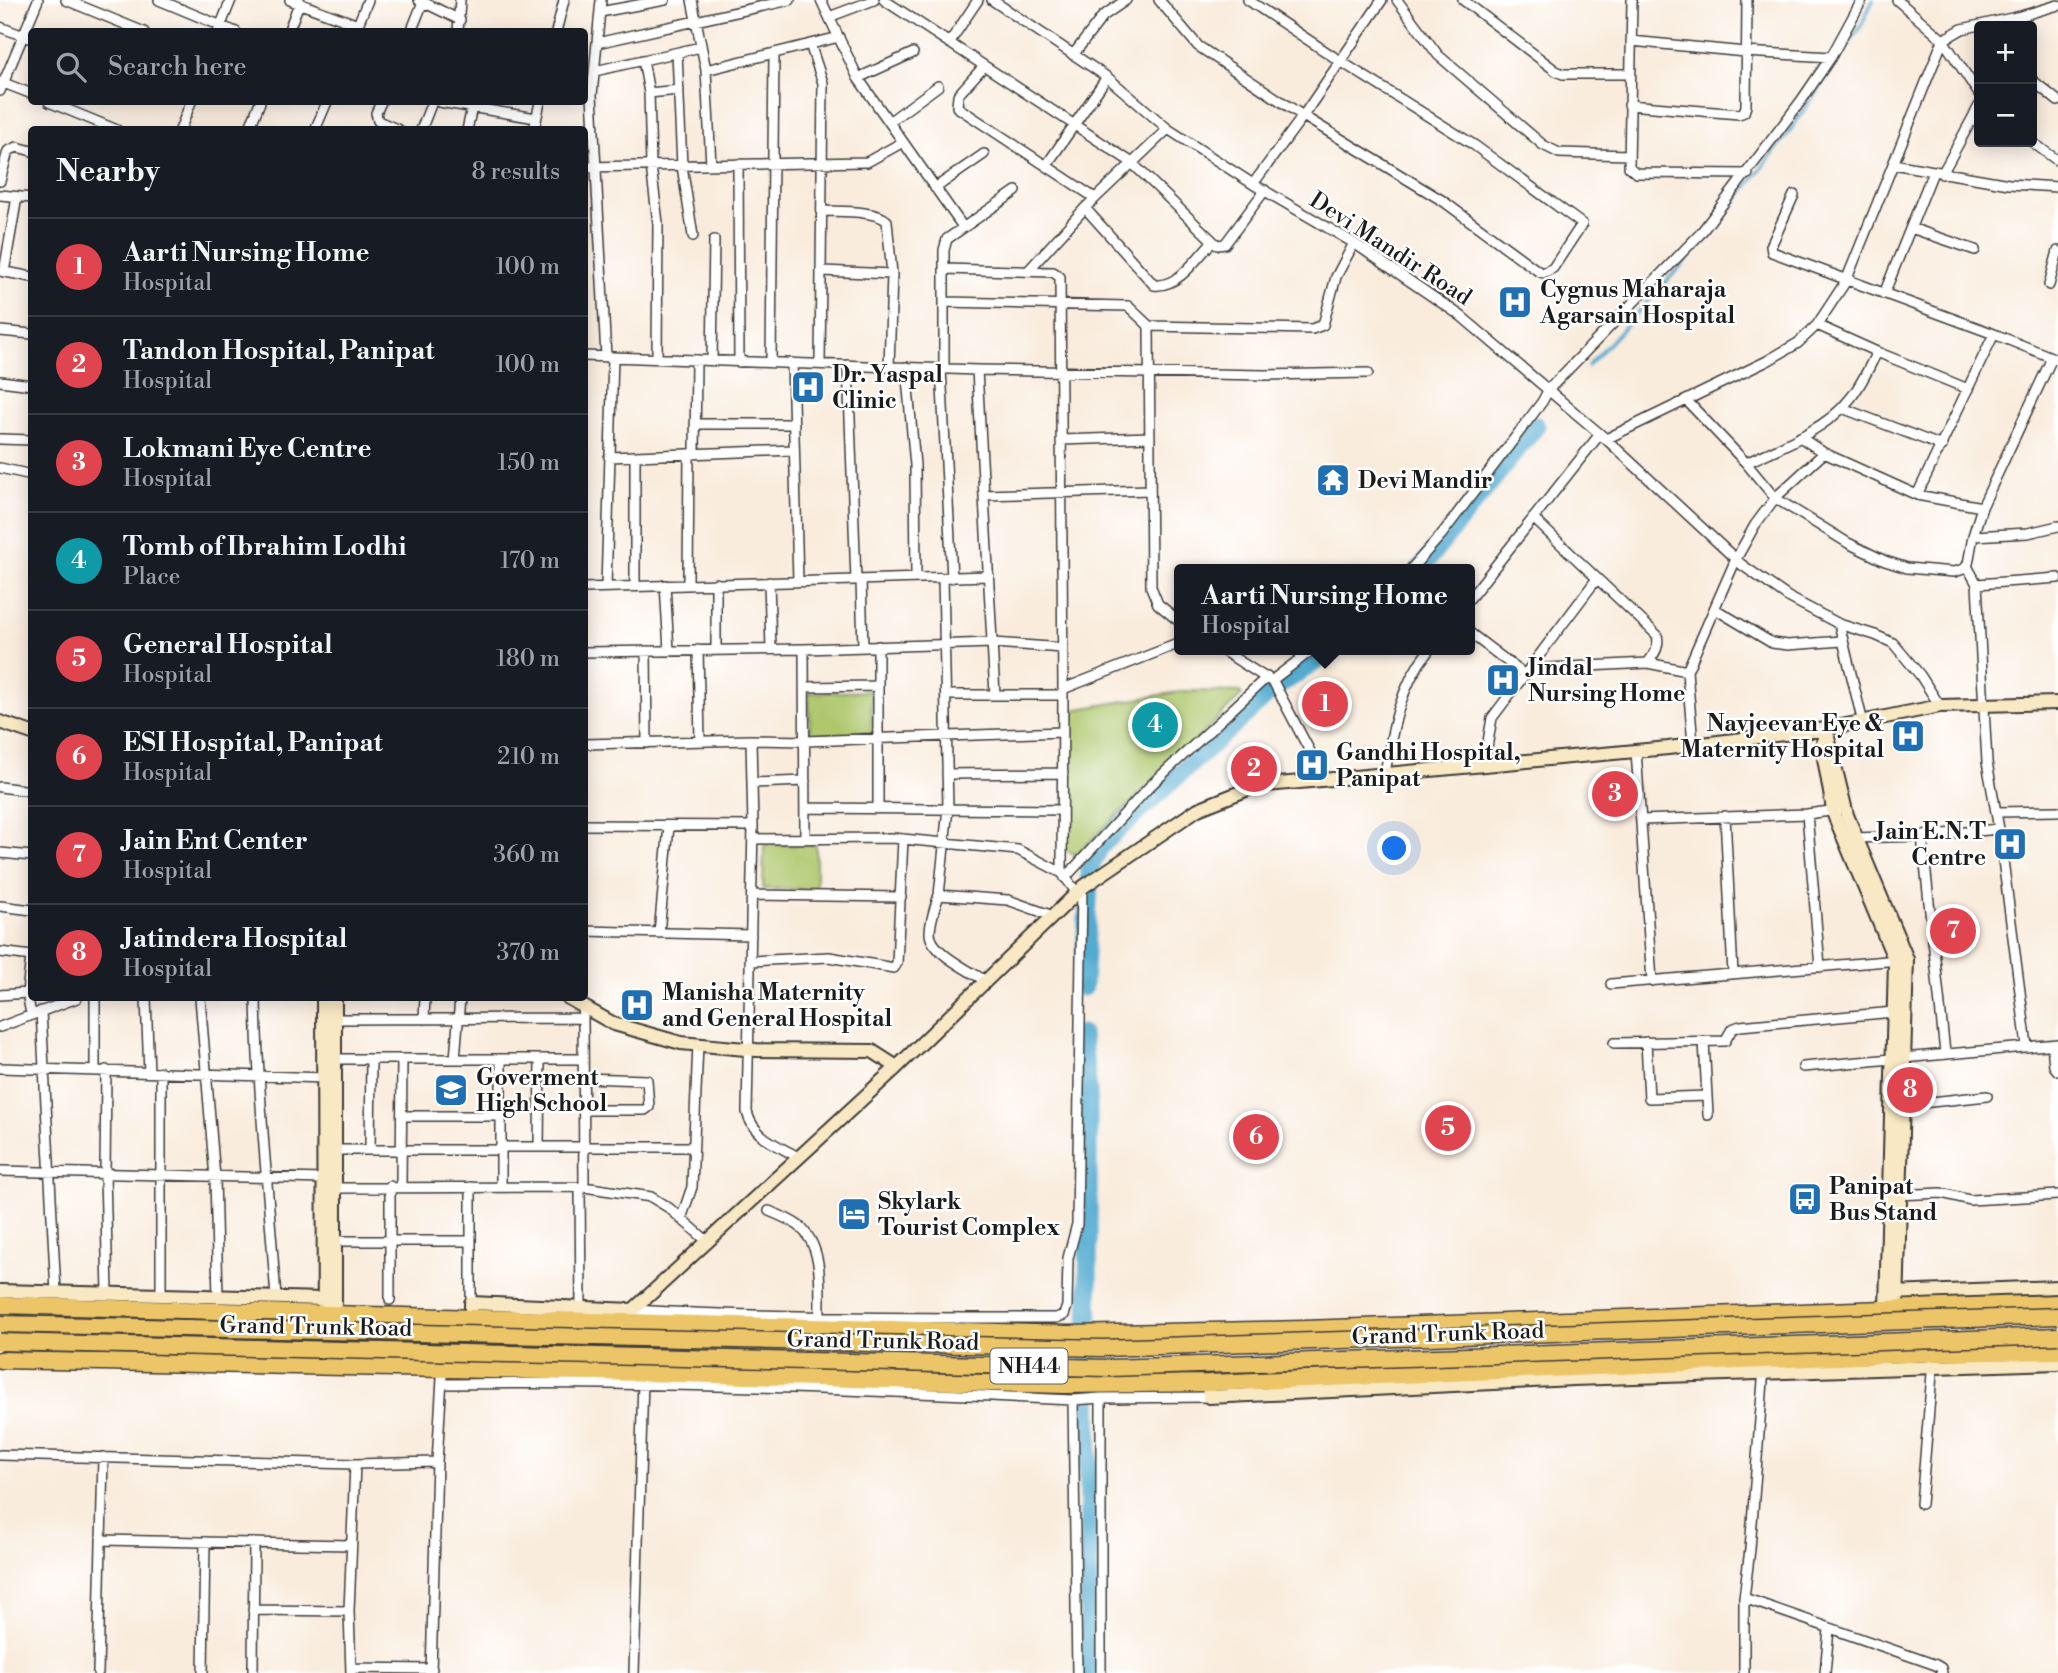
<!DOCTYPE html>
<meta charset="utf-8">
<style>
:root{--surface:#171b24;--page:#20242c;--text:#f1f3f6;--muted:#9ea1a6;--line:#363941;--accent:#8c9099}
body{margin:0;font-family:"Libre Bodoni",serif;background:var(--page);color:var(--text)}
.controls{position:absolute;right:21px;top:21px;display:grid;overflow:hidden;border-radius:7px;box-shadow:0 4px 18px #0003}
.controls button{width:63px;height:63px;display:grid;place-items:center;padding:0;border:0;border-bottom:2px solid var(--line);background:var(--surface);color:var(--text);font:35px sans-serif}
.you{position:absolute;left:1395px;top:849px;width:24px;height:24px;margin:-18px;border:5px solid #fff;border-radius:50%;background:#1a73e8;box-shadow:0 0 0 10px #1a73e833}
.badge{display:grid;place-items:center;width:46px;height:46px;border-radius:50%;background:var(--accent);color:#fff;font-size:23px;font-weight:700}
.pin{position:absolute;translate:-50% -50%;border:4px solid #fff;box-shadow:0 2px 7px #0006}
.popup{position:absolute;left:1174px;top:564px;width:301px;height:91px;box-sizing:border-box;display:grid;place-content:center;border-radius:7px;background:var(--surface);filter:drop-shadow(0 2px 5px #0005);font-size:23px;white-space:nowrap;color:var(--muted)}
.popup b{font-size:26px;color:var(--text)}
.popup::after{content:'';position:absolute;left:50%;top:100%;margin-left:-14px;border:14px solid transparent;border-top-color:var(--surface)}
.list{margin:0;padding:0;list-style:none}
h2{display:flex;justify-content:space-between;align-items:center;height:91px;margin:0;padding:0 28px;font-size:30px}
h2 small{font-size:23px;font-weight:400;color:var(--muted)}
.list li{display:grid;grid-template-columns:46px 1fr auto;gap:21px;align-items:center;box-sizing:border-box;height:98px;padding:0 28px;border-top:2px solid var(--line)}
.list b{display:block;font-size:26px;white-space:nowrap}
.list p{margin:0;font-size:23px;white-space:nowrap;color:var(--muted)}
.list em{font-size:23px;font-style:normal;color:var(--muted)}
.icon{flex:none;width:38px;height:38px;fill:none;stroke:currentColor;stroke-width:2;stroke-linecap:round;stroke-linejoin:round}
.map{position:relative;flex:none;width:2058px;height:1673px;overflow:hidden}
.search{position:absolute;background:var(--surface);box-shadow:0 4px 18px #0003;left:28px;top:28px;width:560px;height:77px;display:flex;align-items:center;gap:18px;box-sizing:border-box;padding:0 24px;border-radius:7px;color:var(--muted);font-size:26px}
.panel{position:absolute;background:var(--surface);box-shadow:0 4px 18px #0003;left:28px;top:126px;width:560px;height:875px;border-radius:7px}
.map>svg:first-child{display:block}
.green{fill:#afc86e;stroke:#667245;stroke-width:2}
.lines{fill:none;stroke-linecap:round;stroke-linejoin:round}
.stream{stroke:#52abd0;stroke-width:3.5}
.river{stroke:#52abd0;stroke-width:19}
.street-casing{stroke:#3d3b39;stroke-width:12}
.secondary-casing{stroke:#3d3b39;stroke-width:16}
.highway-casing{stroke:#3d3b39;stroke-width:19}
.street{stroke:#fff;stroke-width:9}
.secondary{stroke:#f8e8c3;stroke-width:12}
.highway{stroke:#edc569;stroke-width:16}
.highway-bridge-casing{stroke:#3d3b39;stroke-width:19;stroke-linecap:butt}
.highway-bridge{stroke:#edc569;stroke-width:16}
.labels{text-anchor:middle;stroke-width:5;stroke-linejoin:round;paint-order:stroke}
.shield{fill:#fff;stroke:#606060;stroke-width:2}
.shield-label{font-size:21px;font-weight:bold;fill:#1c1c1c}
.street-label{font-size:23px;fill:#1c1c1c;stroke:#fff}
.poi-label{font-size:23px;font-weight:bold;fill:#1c1c1c;stroke:#fff;text-anchor:start}
</style>
<div class="map">
<svg width="2058" height="1673" viewBox="0 0 2058 1673">
<rect width="100%" height="100%" fill="#fff"/>
<filter id="ink" filterUnits="userSpaceOnUse"><feTurbulence type="fractalNoise" baseFrequency=".0143" numOctaves="2"/><feDisplacementMap in="SourceGraphic" scale="14" xChannelSelector="R" yChannelSelector="G"/><feConvolveMatrix kernelMatrix="1 2 1 2 8 2 1 2 1" color-interpolation-filters="sRGB"/></filter>
<filter id="wash" filterUnits="userSpaceOnUse"><feTurbulence type="fractalNoise" baseFrequency=".00686" numOctaves="4" result="noise"/><feDisplacementMap in="SourceGraphic" scale="28" xChannelSelector="R" yChannelSelector="G"/><feGaussianBlur stdDeviation="1.57" result="paint"/><feColorMatrix in="noise" values="0 0 0 0 0 0 0 0 0 0 0 0 0 0 0 0 0 1.4 0 .05"/><feComposite in="paint" operator="in"/></filter>
<g filter="url(#wash)">
<rect width="100%" height="100%" fill="#f9ecdd"/>
<path class="green" d="M871 691 872 733 810 735 809 693Z
M1184 691 1240 692 1242 695 1076 855 1064 849 1066 711Z
M764 845H816V889H763Z"/>
<g class="lines">
<path class="stream" d="M1588 366 1714 230 1789 132 1861 26 1873 0"/>
<path class="river" d="M1420 569 1536 426
M1083 987 1090 868 1100 846 1272 690 1332 650
M1081 1034 1088 1091 1089 1673"/>
</g>
</g>
<g filter="url(#ink)">
<g class="lines">
<g class="street-casing">
<path id="street" d="M66 0 144 32
M159 0 236 32
M290 0 358 25
M419 0 460 20
M601 0 592 95 606 357
M692 0 706 70 711 165
M821 0 858 78 963 227
M884 0 1131 162 1217 245 1225 244 1265 190
M992 0 1107 77 1168 129 1253 184 1354 243 1461 316 1606 439 1742 565 1788 597 1839 624 1875 635 1893 643 1920 675 1940 706
M1159 0 1198 46 1303 116 1443 201 1538 271 1543 273 1553 268 1582 224 1474 145 1340 61 1248 0
M1397 0 1438 55 1543 145 1559 153 1629 155
M1463 0 1556 71 1563 74H1630
M1632 0 1629 167 1636 173 1748 174
M1897 0 1943 40 1979 94
M600 12 665 0
M829 17 874 0
M0 27 32 39
M218 32 231 0
M288 32 300 1
M355 32 368 0
M411 32 423 2
M458 32 460 0
M556 32 564 0
M1631 41 1745 52 1831 57
M597 43 790 0
M949 43 978 0
M810 44 823 83 820 364
M677 53 682 166 693 236
M1073 55 1103 16 1126 0
M643 60 649 93 651 166 658 223 657 359
M984 66 958 95 957 107 1095 198
M706 70 839 37
M595 71 701 47
M858 78 913 53
M2032 80 2058 101
M1 82 32 94
M0 91 38 0
M649 93 679 90
M49 102 117 130
M381 102 376 113 378 121 399 130
M439 102 536 118
M1629 105 1739 114 1744 112 1746 106 1747 0
M889 122 938 86
M180 130 191 102
M249 130 260 102
M315 130 327 102
M421 130 432 102
M467 130 472 107
M534 130 540 102
M2032 142 2058 161
M738 164 739 362
M1893 164 2009 184 2058 187
M1046 166 1107 77
M584 167 867 162 903 142
M1942 174 1979 106
M0 181 8 151 17 147 32 151
M1253 184 1303 116 1382 0
M935 188 984 154
M0 195 32 198
M1794 195 1771 246 1772 252 1994 334 2056 359
M1085 208 1154 285C1178 288 1197 258 1212 242
M823 211C840 212 875 210 887 221L892 274 889 367
M1911 228 1975 250
M944 269 1053 272 1060 277 1063 689
M0 271 32 277
M822 271 892 274
M1028 271 1085 208 1168 129
M4 272 17 197
M2049 285 2058 251
M1884 294 1933 172
M945 302 1128 306 1149 326 1312 329 1323 325 1336 277 1354 243
M1817 325 1877 352 1968 389
M1149 326 1151 587 1158 604 1180 622
M0 331 32 334
M584 356 977 370 1265 375 1368 373
M712 361 714 240
M771 363 774 53
M792 363 798 581
M848 365 856 580
M906 367 915 465 916 578
M941 368 952 578
M944 369V250L947 239 1016 191
M977 370 995 695
M0 381 32 385
M1687 401 1746 463 1775 498 1848 543 1885 561 1907 568 1954 572 1964 569 1968 564 1973 536 1982 507 2052 358
M1842 408 1942 446
M695 424H794
M1800 437 1824 453 1917 495 1982 507
M0 439 32 440
M1606 439 1767 361 1798 343 1817 325 1846 281 1943 40 1962 29 2021 16 2058 5
M1061 440 1150 437
M695 454 696 360
M635 456V586
M609 457 794 450
M1746 463C1778 448 1827 429 1849 400 1861 386 1868 369 1877 352
M0 468 32 475
M984 495 1150 490
M1917 495 1994 334
M1533 518 1657 635C1660 647 1654 654 1648 663
M1973 536 2028 533 2058 526
M1967 566 1977 584 1987 762 1999 829 2027 1046
M1411 569 1442 534 1542 402 1549 389 1700 234 1801 101 1831 57 1862 0
M943 578 948 808 939 895 1008 900 1053 916
M861 580 863 647
M769 582 771 649
M716 583V650
M688 584 689 454
M1977 584 2058 578
M665 585 669 650
M606 587 613 357
M584 588 989 576
M1470 598 1600 434
M1715 609 1772 643 1788 645 1842 641
M1839 624 1863 723
M1470 633 1525 675
M878 646V807
M804 649 805 839
M698 650 700 741
M1222 650 1274 683 1325 780
M646 651 647 743
M584 652 804 649 993 643 1063 648
M1529 669 1648 663 1687 671
M1271 681 1312 650
M804 687 878 686
M946 695H1063
M751 740 753 826 747 1112C753 1137 777 1145 798 1157
M584 744 751 740 805 741 1063 732
M1693 745 1687 671 1736 559 1755 525 1775 498 1824 453
M1636 751 1652 981
M1484 765 1492 718 1596 580
M947 774 1063 773
M1385 774C1392 729 1400 686 1429 650
M752 783 805 781
M0 787 32 791
M805 808 1062 810
M1996 812 2058 811
M1807 814 1820 967
M1725 816 1733 974
M1641 820 1807 814 1838 810
M584 825 753 826
M1922 836 1945 1053
M1853 838 1922 836 1999 829
M753 839 892 838 1018 850 1062 873 1077 893
M0 853 32 856
M1062 873 1063 689 1180 643
M1065 878 1150 786 1267 677
M752 895 901 897
M939 895C935 907 930 921 930 933 930 952 970 971 986 981
M0 906 32 910
M584 931 751 935
M659 933 669 826
M0 952 32 956
M31 956 27 993 31 1014
M751 961 829 957 894 968 897 963 903 839
M1611 984 1899 960
M0 995 27 993
M95 998V1070
M146 998 149 1072
M200 998 215 1178 218 1297
M256 998C258 1098 269 1198 276 1298
M41 1011 56 1292
M583 1013 584 1187
M335 1019 583 1018
M424 1019 425 998
M0 1027 77 998
M1704 1041 1708 1115
M1646 1042 1649 1098 1707 1096
M1614 1043 1725 1041 1732 1029 1740 1026 1894 1012
M2052 1045 2054 1066 2058 1071
M335 1059H583
M455 1059 460 998
M1803 1067 2058 1044
M0 1068 327 1078
M106 1070 105 1174 108 1293
M161 1072V1295
M583 1078 647 1080 649 1107 645 1110H584
M1903 1105 1987 1096
M402 1116H501
M501 1147H693
M539 1147 540 1059
M335 1150H501
M370 1150 371 1059
M0 1171 324 1179
M390 1186V1300
M401 1187 402 1059
M471 1187V1303
M501 1187V1059
M580 1187 581 1307
M329 1188 584 1187 651 1197 669 1208 707 1241
M1897 1195 1941 1193 1970 1200 2058 1195
M769 1211C779 1215 791 1220 799 1226 825 1248 819 1289 820 1319
M681 1219 692 1187 698 1044
M336 1241H471
M633 1310C774 1318 916 1318 1056 1318L1064 1315 1067 1306 1068 1258 1077 1224 1082 888
M442 1384C652 1381 863 1390 1073 1400L1077 1673
M1073 1400 1101 1398
M0 1455 355 1464 437 1462
M1921 1504 1933 1362
M102 1540 351 1545
M1744 1598 1936 1665 1941 1668 1942 1673
M253 1610 349 1611
M351 1668 432 1669
M98 1673 103 1457
M203 1673 205 1542
M253 1673 254 1543
M351 1673 349 1611 355 1464
M431 1673 437 1462 442 1378
M634 1673 643 1381
M1101 1673V1398L1209 1397
M1744 1673V1598L1750 1549 1764 1368
M1825 1673 1829 1629"/>
</g>
<g class="secondary-casing">
<path id="secondary" d="M0 722 32 733
M1826 729 1847 815 1907 959 1897 1307
M1826 729 1822 747 1834 815 1895 961 1886 1308
M323 998 324 1367
M568 998 614 1024 681 1043 756 1050 872 1051 897 1067
M0 1291 324 1299
M1891 1293 2058 1287
M471 1317V1303L633 1310
M616 1364 620 1322 897 1067 1083 887 1198 809 1256 786 1668 748 1826 729 1940 706 2058 703
M335 1367V998
M1208 1383 1209 1397 1573 1379 2058 1363"/>
</g>
<g class="highway-casing">
<path id="highway" d="M0 1305 1069 1334 1304 1329 2058 1303
M0 1360 643 1373 1065 1385 1208 1383 1932 1353 2058 1351"/>
</g>
<use href="#street" class="street"/>
<use href="#secondary" class="secondary"/>
<use href="#highway" class="highway"/>
<g class="highway-bridge-casing">
<path id="highway-bridge" d="M0 1324 1103 1348 2058 1316
M0 1342 1109 1368 2058 1336"/>
</g>
<use href="#highway-bridge" class="highway-bridge"/>
</g>
</g>
<defs>
<g id="hospital-square" transform="scale(1.75)"><rect x="-9" y="-9" width="18" height="18" rx="4" fill="#1f6fb2" stroke="#fff"/><path d="M-5-5h3v3.5h4V-5h3V5h-3V1.5h-4V5h-3Z" fill="#fff"/></g>
<g id="temple-square" transform="scale(1.75)"><rect x="-9" y="-9" width="18" height="18" rx="4" fill="#1f6fb2" stroke="#fff"/><path d="M0-6L5-2H3V0L6.5 2.5H4V6H1.5V3h-3V6H-4V2.5H-6.5L-3 0V-2H-5Z" fill="#fff"/></g>
<g id="school-square" transform="scale(1.75)"><rect x="-9" y="-9" width="18" height="18" rx="4" fill="#1f6fb2" stroke="#fff"/><path d="M0-5L7-2L0 1L-7-2ZM-4 1L0 2.5L4 1V4Q0 6-4 4Z" fill="#fff"/></g>
<g id="bus-square" transform="scale(1.75)"><rect x="-9" y="-9" width="18" height="18" rx="4" fill="#1f6fb2" stroke="#fff"/><path d="M-5-6H5V4H4V6H2V4H-2V6H-4V4H-5ZM-3.5-4V0h7V-4ZM-3.5 1.2v1.5H-2V1.2ZM2 1.2v1.5H3.5V1.2Z" fill="#fff"/></g>
<g id="hotel-square" transform="scale(1.75)"><rect x="-9" y="-9" width="18" height="18" rx="4" fill="#1f6fb2" stroke="#fff"/><path d="M-6-4.5h1.5V1H6V5H4.5V3h-9V5H-6ZM-4 0a1.8 1.8 0 1 1 3.6 0ZM.5 0V-2.5h3Q6-2.5 6 0Z" fill="#fff"/></g>
</defs>
<g fill-rule="evenodd">
<use href="#hospital-square" x="1515" y="302"/>
<use href="#hospital-square" x="808" y="387"/>
<use href="#temple-square" x="1333" y="480"/>
<use href="#hospital-square" x="1503" y="680"/>
<use href="#hospital-square" x="1908" y="736"/>
<use href="#hospital-square" x="1312" y="765"/>
<use href="#hospital-square" x="2010" y="844"/>
<use href="#hospital-square" x="637" y="1005"/>
<use href="#school-square" x="451" y="1090"/>
<use href="#bus-square" x="1805" y="1199"/>
<use href="#hotel-square" x="854" y="1214"/>
</g>
<g class="labels">
<rect class="shield" x="990.5" y="1348.5" width="77" height="35" rx="5"/>
<g class="shield-label">
<text x="1029" y="1373">NH44</text>
</g>
<g class="street-label">
<text transform="translate(1391 248) rotate(33)" y="8">Devi Mandir Road</text>
<text transform="translate(316 1326) rotate(1)" y="8">Grand Trunk Road</text>
<text transform="translate(1448 1333) rotate(-2)" y="8">Grand Trunk Road</text>
<text transform="translate(883 1340) rotate(1)" y="8">Grand Trunk Road</text>
</g>
<g class="poi-label">
<text x="1540" y="297">Cygnus Maharaja<tspan x="1540" dy="26">Agarsain Hospital</tspan></text>
<text x="832" y="382">Dr. Yaspal<tspan x="832" dy="26">Clinic</tspan></text>
<text x="1358" y="488">Devi Mandir</text>
<text x="1528" y="675">Jindal<tspan x="1528" dy="26">Nursing Home</tspan></text>
<text x="1884" y="731" text-anchor="end">Navjeevan Eye &amp;<tspan x="1884" dy="26">Maternity Hospital</tspan></text>
<text x="1336" y="760">Gandhi Hospital,<tspan x="1336" dy="26">Panipat</tspan></text>
<text x="1986" y="839" text-anchor="end">Jain E.N.T<tspan x="1986" dy="26">Centre</tspan></text>
<text x="662" y="1000">Manisha Maternity<tspan x="662" dy="26">and General Hospital</tspan></text>
<text x="476" y="1085">Goverment<tspan x="476" dy="26">High School</tspan></text>
<text x="1829" y="1194">Panipat<tspan x="1829" dy="26">Bus Stand</tspan></text>
<text x="878" y="1209">Skylark<tspan x="878" dy="26">Tourist Complex</tspan></text>
</g>
</g>
</svg>
<div class="controls">
<button>+</button>
<button>−</button>
</div>
<div class="you"></div>
<div class="pin badge" style="left:1325px;top:704px;background:#e0444e">1</div>
<div class="popup"><b>Aarti Nursing Home</b>Hospital</div>
<div class="pin badge" style="left:1254px;top:769px;background:#e0444e">2</div>
<div class="pin badge" style="left:1615px;top:794px;background:#e0444e">3</div>
<div class="pin badge" style="left:1155px;top:725px;background:#0f9aa8">4</div>
<div class="pin badge" style="left:1448px;top:1128px;background:#e0444e">5</div>
<div class="pin badge" style="left:1256px;top:1137px;background:#e0444e">6</div>
<div class="pin badge" style="left:1953px;top:931px;background:#e0444e">7</div>
<div class="pin badge" style="left:1910px;top:1090px;background:#e0444e">8</div>
<div class="search"><svg class="icon" aria-label="search" viewBox="0 0 24 24"><circle cx="10" cy="10" r="6"/><path d="M15 15l6 6"/></svg>Search here</div>
<section class="panel">
<h2>Nearby<small>8 results</small></h2>
<ul class="list">
<li><span class="badge" style="background:#e0444e">1</span><div><b>Aarti Nursing Home</b><p>Hospital</p></div><em>100 m</em></li>
<li><span class="badge" style="background:#e0444e">2</span><div><b>Tandon Hospital, Panipat</b><p>Hospital</p></div><em>100 m</em></li>
<li><span class="badge" style="background:#e0444e">3</span><div><b>Lokmani Eye Centre</b><p>Hospital</p></div><em>150 m</em></li>
<li><span class="badge" style="background:#0f9aa8">4</span><div><b>Tomb of Ibrahim Lodhi</b><p>Place</p></div><em>170 m</em></li>
<li><span class="badge" style="background:#e0444e">5</span><div><b>General Hospital</b><p>Hospital</p></div><em>180 m</em></li>
<li><span class="badge" style="background:#e0444e">6</span><div><b>ESI Hospital, Panipat</b><p>Hospital</p></div><em>210 m</em></li>
<li><span class="badge" style="background:#e0444e">7</span><div><b>Jain Ent Center</b><p>Hospital</p></div><em>360 m</em></li>
<li><span class="badge" style="background:#e0444e">8</span><div><b>Jatindera Hospital</b><p>Hospital</p></div><em>370 m</em></li>
</ul>
</section>
</div>
